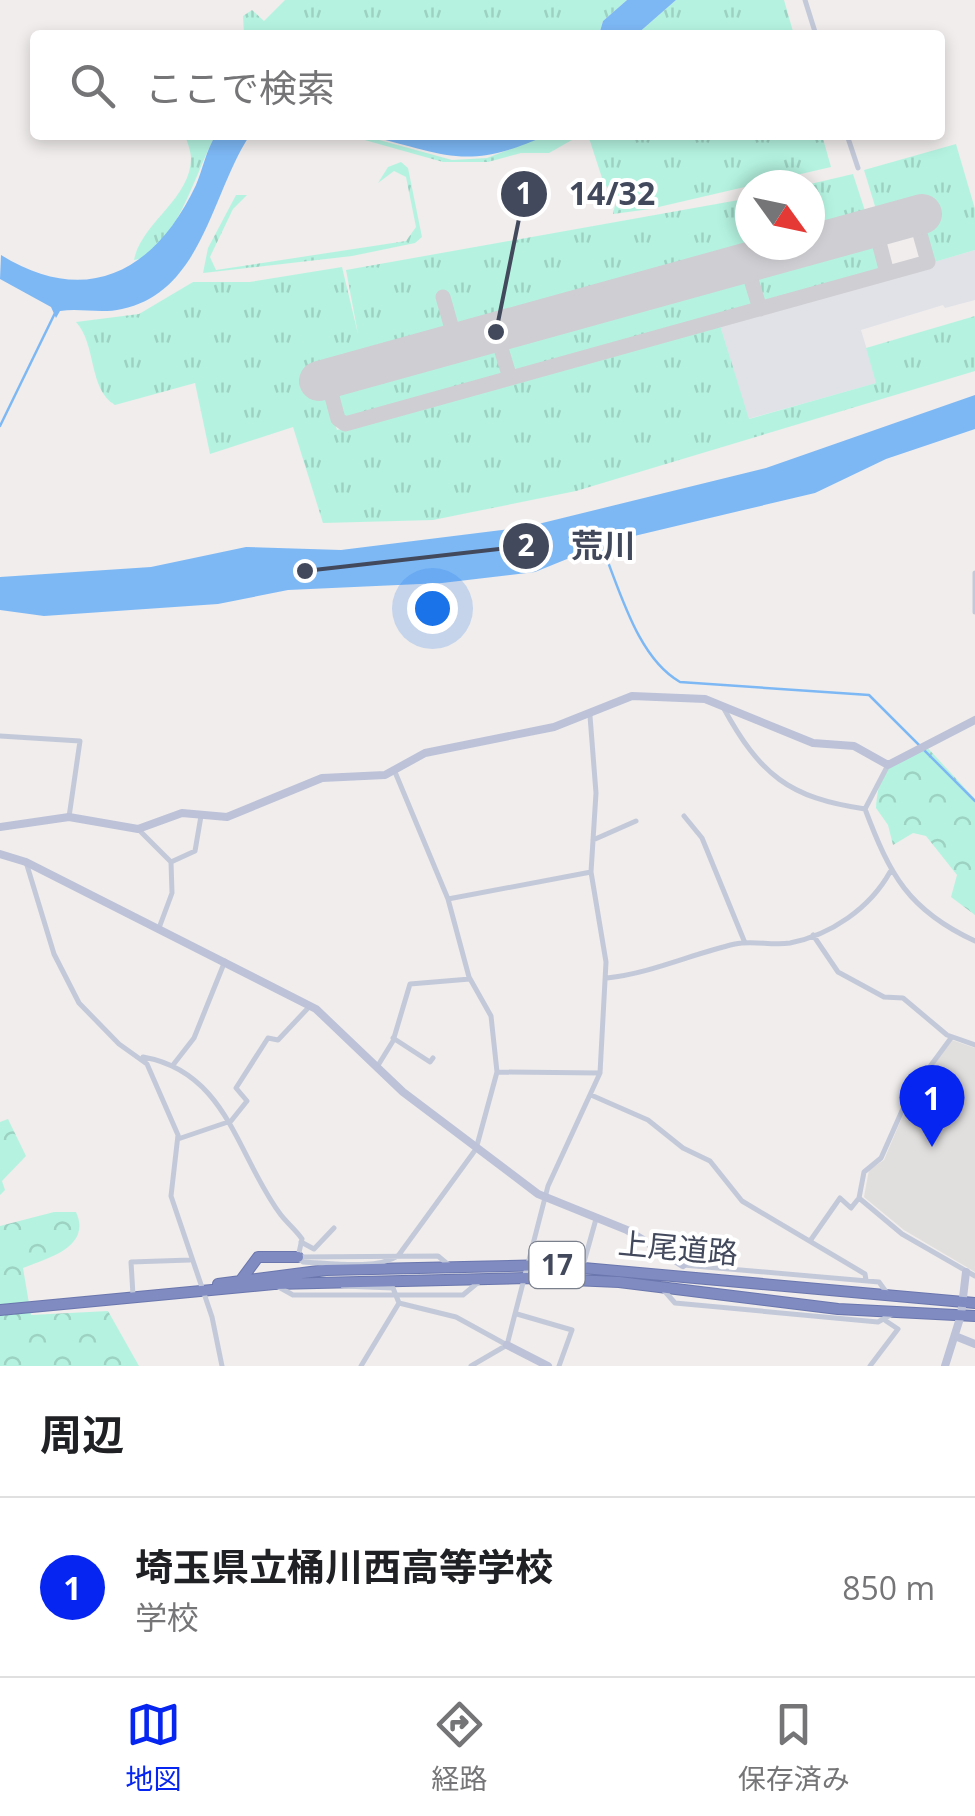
<!DOCTYPE html>
<html lang="ja">
<meta charset="utf-8">
<style>
:root{--surface:#fff;--page:#f2f2f2;--text:#202124;--muted:#757577;--line:#e0e0e0;--accent:#0625f0}
body{margin:0;font-family:"Open Sans","Noto Sans JP",sans-serif;background:var(--page);color:var(--text)}
.compass{position:absolute;left:735px;top:170px;width:90px;height:90px;border-radius:50%;background:var(--surface);box-shadow:0 5px 15px #0003;rotate:123deg}
.you{position:absolute;left:432px;top:608px;width:35px;height:35px;margin:-25px;border:8px solid #fff;border-radius:50%;background:#1a73e8;box-shadow:0 0 0 15px #1a73e833}
.badge{display:grid;place-items:center;width:65px;height:65px;border-radius:50%;background:var(--accent);color:#fff;font-size:32px;font-weight:700}
.pin{position:absolute;translate:-50% -82px;filter:drop-shadow(0 2px 5px #0008)}
.pin::after{content:'';position:absolute;top:52px;width:35px;height:30px;background:inherit;clip-path:polygon(0 0,100% 0,50% 100%)}
.list{margin:0;padding:0;list-style:none}
h2{display:flex;justify-content:space-between;align-items:center;height:130px;margin:0;padding:0 40px;font-size:42px}
h2 small{font-size:32px;font-weight:400;color:var(--muted)}
.list li{display:grid;grid-template-columns:65px 1fr auto;gap:30px;align-items:center;box-sizing:border-box;height:180px;padding:0 40px;border-top:2px solid var(--line)}
.list b{display:block;font-size:38px;white-space:nowrap}
.list p{margin:0;font-size:32px;white-space:nowrap;color:var(--muted)}
.list em{font-size:32px;font-style:normal;color:var(--muted)}
.icon{flex:none;width:55px;height:55px;fill:none;stroke:currentColor;stroke-width:2;stroke-linecap:round;stroke-linejoin:round}
.map{position:relative;flex:none;width:975px;height:1366px;overflow:hidden}
.search{position:absolute;background:var(--surface);box-shadow:0 5px 15px #0003;left:30px;right:30px;top:30px;height:110px;display:flex;align-items:center;gap:25px;box-sizing:border-box;padding:0 35px;border-radius:10px;color:var(--muted);font-size:38px}
.sheet{height:310px;background:var(--surface)}
nav{display:flex;justify-content:space-around;align-items:center;box-sizing:border-box;height:140px;border-top:2px solid var(--line);background:var(--surface);font-size:28px;color:var(--muted)}
nav a{display:grid;justify-items:center;gap:5px}
nav .on{color:var(--accent)}
.map>svg:first-child{display:block}
.education{fill:#e1dede}
.airport{fill:#e1e2e8}
.grass{fill:url(#grass-tufts)}
.forest{fill:url(#forest-crowns)}
.water{fill:#7db8f5}
.lines{fill:none;stroke-linecap:round;stroke-linejoin:round}
.stream{stroke:#7db8f5;stroke-width:2.5}
.taxiway{stroke:#cfced2;stroke-width:15}
.runway{stroke:#cfced2;stroke-width:40}
.highway-casing{stroke:#6a76ad;stroke-width:12}
.street{stroke:#c4c9d9;stroke-width:5}
.secondary{stroke:#bdc2d8;stroke-width:8}
.highway{stroke:#7f8bc1;stroke-width:10}
.labels{text-anchor:middle;stroke-width:8;stroke-linejoin:round;paint-order:stroke}
.shield{fill:#fff;stroke:#7b808d;stroke-width:2.5}
.shield-label{font-size:28px;font-weight:bold;fill:#43495c}
.street-label{font-size:30px;fill:#43495c;stroke:#fff}
.leader{fill:none;stroke:#43495c;stroke-width:4}
.callout-dot{fill:#43495c;stroke:#fff;stroke-width:4}
.mark-label{font-size:30px;text-anchor:middle;font-weight:bold;fill:#fff}
.callout-label{font-size:32px;text-anchor:middle;font-weight:bold;fill:#43495c;stroke:#fff;stroke-width:8;stroke-linejoin:round;paint-order:stroke}
</style>
<div class="map">
<svg width="975" height="1366" viewBox="0 0 975 1366">
<defs>
<pattern id="grass-tufts" width="24" height="20" patternUnits="userSpaceOnUse" patternTransform="scale(2.5)"><rect width="24" height="20" fill="#b5f3e0"/><path d="M3 7l-1-3M5 7V3M7 7l1-3M15 17l-1-3M17 17v-4M19 17l1-3" fill="none" stroke="#9dd2c3"/></pattern>
<pattern id="forest-crowns" width="20" height="18" patternUnits="userSpaceOnUse" patternTransform="scale(2.5)"><rect width="20" height="18" fill="#b5f3e0"/><path d="M2 6a3 3 0 1 1 6 0M12 15a3 3 0 1 1 6 0" fill="none" stroke="#9dd2c3"/></pattern>
</defs>
<rect width="100%" height="100%" fill="#f0edec"/>
<path class="education" d="M952 1040 975 1048V1272L904 1230 864 1197 869 1170 884 1160 911 1096Z"/>
<path class="airport" d="M975 250V300L945 308 943 305 861 330 877 383 748 419 720 325Z"/>
<path class="grass" d="M285 0H627L603 21 599 35H244L243 16 252 10 264 21Z
M676 0H784L794 35H636Z
M185 135H216C197 166 175 254 134 260 141 223 191 199 191 158 191 151 187 142 185 135Z
M361 135 452 160 487 158 547 135H822L831 167 650 209 613 214 616 201 603 181 589 138 579 136 549 153H521L488 162H443L361 139Z
M956 144 975 209V250L931 263 921 202 878 216 864 170Z
M401 162 408 168 422 237 415 243 352 256 203 273 208 248 236 195H247L233 209 210 257 216 270 406 241 416 227 406 177 394 171 378 183 388 167Z
M853 174 867 217 810 233V185H806Z
M750 198V245H768L314 372 318 391 325 389 337 430 720 325 749 419 876 383 866 348 975 316V371L576 491 433 520 323 523 293 427 210 454 195 383 115 405C88 389 97 345 76 322L139 314 193 282H250L342 267 358 334 346 270Z
M873 240 881 270 763 301 756 271Z
M744 274 752 304 514 372 505 341Z
M495 343 504 375 344 419 335 387Z"/>
<path class="forest" d="M924 744 975 799V915L951 897 957 875 926 836 913 833 893 845 888 825 876 808C879 767 890 764 924 744Z
M8 1119 26 1156 2 1181 5 1190 0 1195V1122Z
M54 1212H76C92 1247 48 1258 23 1268L31 1315 108 1311 139 1366H0V1226Z"/>
<path class="water" d="M627 0H676L636 35H599L603 21Z
M216 135H250C212 191 203 292 122 309 101 314 81 308 60 311L56 318 51 307 0 279 1 255C88 309 156 270 196 185 203 169 206 150 216 135Z
M365 135H453L482 140 499 135H547C465 172 446 154 365 135Z
M975 395V429L886 459 815 493 609 542 535 572 442 583 288 590 218 604 44 616 0 610V577L151 567 246 547 341 550 526 527 766 468Z"/>
<g class="lines">
<path class="stream" d="M0 426 55 313
M600 542C619 586 636 657 680 682L869 695 975 801"/>
<path class="taxiway" d="M875 227 887 273
M746 263 760 309
M443 297 456 343
M496 332 510 378
M327 378 338 419 345 424 928 262 915 216"/>
<path class="runway" d="M319 381 922 214"/>
<g class="highway-casing">
<path id="highway" d="M241 1280 258 1257H298
M218 1284 326 1270 550 1265 975 1303
M0 1310 274 1284 526 1278 619 1282 838 1309 975 1316"/>
</g>
<path class="street" d="M805 0 816 35
M847 135 858 168
M975 573V612
M723 707C760 775 789 798 865 809
M0 736 80 741 69 817
M888 765 865 809C890 875 908 910 975 941
M684 816 702 838 745 943
M138 829 171 862
M593 840 636 821
M26 862 54 954 79 1003 119 1044 147 1064 178 1135 171 1196 212 1317 222 1366
M171 862 195 851 201 816
M448 899 591 872
M159 928 172 893 171 862
M813 935 838 972 884 997 903 998 947 1035 975 1045
M607 978C652 973 691 954 735 944 753 940 772 946 790 943 831 935 870 908 890 872
M393 1038 430 1062 433 1058
M951 1038 909 1095 881 1158 864 1172 859 1198 902 1234 975 1276
M143 1057C228 1072 237 1157 281 1215 288 1224 296 1230 302 1239L298 1257 438 1256 450 1266
M173 1065 194 1038 225 961
M377 1067 393 1041 410 984 470 979
M497 1072 600 1073
M591 1095 648 1120 683 1148 710 1161 742 1201 865 1274 866 1280
M178 1139 231 1121 247 1101 236 1088 268 1038 278 1040 309 1007
M810 1241 840 1198 851 1208 859 1198
M301 1242 314 1249 334 1228
M298 1257 303 1262C330 1263 376 1270 398 1256L476 1149 497 1072 491 1016 469 977 448 899 395 772
M584 1262 596 1219
M683 1265 879 1282 887 1293
M275 1285 293 1295H463L481 1280
M343 1286 393 1288 399 1303
M661 1287 675 1303 878 1322 892 1314
M133 1295 131 1262 190 1260
M399 1303 456 1317 507 1345
M517 1314 572 1330 559 1366
M361 1366 399 1303
M471 1366 507 1345 548 1186 600 1073 606 962 591 872 596 793 590 716
M870 1366 898 1329 886 1321"/>
<path class="secondary" d="M0 827 69 817 138 829 182 813 227 817 322 778 385 775 425 753 554 727 632 696 705 699 813 743 854 746 888 765 975 720
M0 854 26 862 316 1009 403 1092 538 1194 627 1230 683 1265
M955 1336 975 1344
M507 1345 548 1366
M945 1366 961 1315 966 1272"/>
<use href="#highway" class="highway"/>
</g>
<g class="labels">
<rect class="shield" x="529.5" y="1242" width="55" height="46" rx="8"/>
<g class="shield-label">
<text x="557" y="1275">17</text>
</g>
<g class="street-label">
<text transform="translate(678 1249) rotate(5)" y="10">上尾道路</text>
</g>
</g>
<path class="leader" d="M496 332L524 194M305 571L526 546"/>
<g class="callout-dot">
<circle cx="496" cy="332" r="10"/>
<circle cx="305" cy="571" r="10"/>
<circle cx="524" cy="194" r="25"/>
<circle cx="526" cy="546" r="25"/>
</g>
<g class="mark-label">
<text x="524" y="204">1</text>
<text x="526" y="556">2</text>
</g>
<g class="callout-label">
<text x="612" y="205">14/32</text>
<text x="603" y="557">荒川</text>
</g>
</svg>
<svg class="compass" viewBox="-18 -18 36 36"><path d="M0-13l5 13h-10z" fill="#e53935"/><path d="M0 13l5-13h-10z" fill="#757577"/></svg>
<div class="you"></div>
<div class="pin badge" style="left:932px;top:1147px">1</div>
<div class="search"><svg class="icon" aria-label="search" viewBox="0 0 24 24"><circle cx="10" cy="10" r="6"/><path d="M15 15l6 6"/></svg>ここで検索</div>
</div>
<section class="sheet">
<h2>周辺<small></small></h2>
<ul class="list">
<li><span class="badge">1</span><div><b>埼玉県立桶川西高等学校</b><p>学校</p></div><em>850 m</em></li>
</ul>
</section>
<nav>
<a class="on"><svg class="icon" aria-label="map" viewBox="0 0 24 24"><path d="M3 6l6-2 6 2 6-2v14l-6 2-6-2-6 2zM9 4v14M15 6v14"/></svg>地図</a>
<a><svg class="icon" aria-label="directions" viewBox="0 0 24 24"><path d="M12 3l9 9-9 9-9-9zM9 14v-3h6M13 9l2 2-2 2"/></svg>経路</a>
<a><svg class="icon" aria-label="saved" viewBox="0 0 24 24"><path d="M7 4h10v16l-5-4-5 4z"/></svg>保存済み</a>
</nav>
